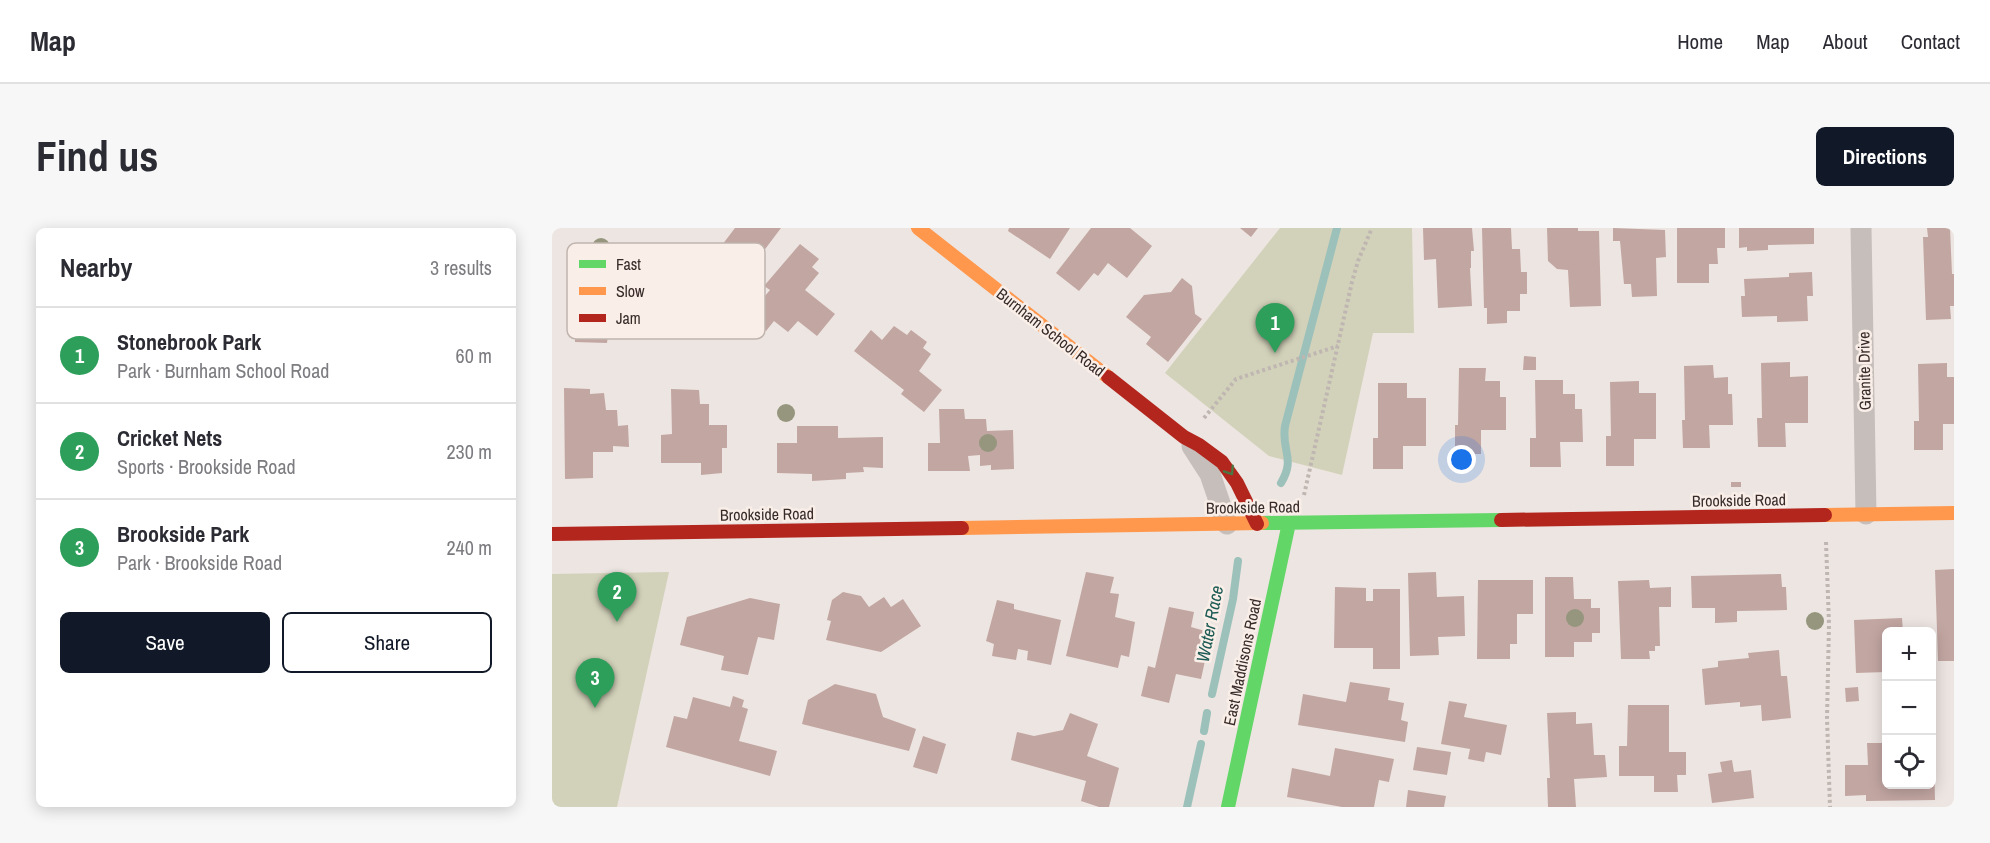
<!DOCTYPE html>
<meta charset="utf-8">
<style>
:root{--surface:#fff;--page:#f7f7f7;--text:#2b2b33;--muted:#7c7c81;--line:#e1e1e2;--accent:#111827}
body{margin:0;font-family:"Archivo Narrow",sans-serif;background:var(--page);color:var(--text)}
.controls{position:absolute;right:18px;bottom:18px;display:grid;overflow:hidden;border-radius:9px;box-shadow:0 3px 15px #0003}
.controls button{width:54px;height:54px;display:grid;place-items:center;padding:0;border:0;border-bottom:2px solid var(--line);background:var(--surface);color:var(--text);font:30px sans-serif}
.you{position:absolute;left:910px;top:232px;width:21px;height:21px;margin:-15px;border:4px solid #fff;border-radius:50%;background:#1a73e8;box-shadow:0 0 0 9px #1a73e833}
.badge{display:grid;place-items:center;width:39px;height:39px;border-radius:50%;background:var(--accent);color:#fff;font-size:20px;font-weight:700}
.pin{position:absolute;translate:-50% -50px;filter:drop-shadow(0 2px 3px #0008)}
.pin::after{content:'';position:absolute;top:32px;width:21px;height:18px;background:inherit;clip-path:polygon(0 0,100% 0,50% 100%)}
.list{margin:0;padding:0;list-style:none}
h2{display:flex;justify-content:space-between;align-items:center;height:78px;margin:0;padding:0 24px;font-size:26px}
h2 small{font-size:20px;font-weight:400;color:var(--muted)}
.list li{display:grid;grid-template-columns:39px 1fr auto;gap:18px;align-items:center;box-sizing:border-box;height:96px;padding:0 24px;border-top:2px solid var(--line)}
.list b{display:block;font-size:22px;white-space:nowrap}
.list p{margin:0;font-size:20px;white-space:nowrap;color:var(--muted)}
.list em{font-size:20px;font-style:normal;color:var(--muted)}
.actions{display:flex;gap:12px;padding:18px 24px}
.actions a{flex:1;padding:14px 0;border:2px solid var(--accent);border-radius:9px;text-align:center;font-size:21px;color:var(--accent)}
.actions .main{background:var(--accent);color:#fff}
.icon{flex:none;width:33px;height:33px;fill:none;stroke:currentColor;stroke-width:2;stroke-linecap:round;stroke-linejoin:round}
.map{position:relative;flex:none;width:1402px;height:579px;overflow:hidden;border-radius:9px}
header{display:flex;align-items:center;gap:36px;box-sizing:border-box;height:84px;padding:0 30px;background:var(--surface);border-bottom:2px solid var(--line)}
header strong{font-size:28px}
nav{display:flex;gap:33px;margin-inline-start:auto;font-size:21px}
.intro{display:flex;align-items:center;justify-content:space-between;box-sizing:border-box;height:144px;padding:0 36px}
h1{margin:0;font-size:42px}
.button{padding:15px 27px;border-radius:9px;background:var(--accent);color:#fff;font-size:21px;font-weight:700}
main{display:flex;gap:36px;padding:0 36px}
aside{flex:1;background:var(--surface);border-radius:9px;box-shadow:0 3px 15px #0003}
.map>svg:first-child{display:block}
.green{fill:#d2d2ba}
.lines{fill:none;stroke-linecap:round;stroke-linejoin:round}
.stream{stroke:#9cc1ba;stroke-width:8}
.building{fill:#c2a6a2}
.path{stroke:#bfb6b2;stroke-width:4;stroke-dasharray:3 3;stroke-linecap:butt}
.street{stroke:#c6beba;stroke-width:21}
.fast{stroke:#63d668;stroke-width:14}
.slow{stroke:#ff974d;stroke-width:14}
.jam{stroke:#b3261e;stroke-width:14}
.tree{fill:#95967d}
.oneway{stroke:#4b7745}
.labels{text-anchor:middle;stroke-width:5;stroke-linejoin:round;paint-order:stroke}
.street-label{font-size:16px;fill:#372a28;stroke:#faefe8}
.water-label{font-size:18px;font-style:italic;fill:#1c5a54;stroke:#faefe8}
.key{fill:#faefe8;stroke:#c0b4ae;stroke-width:1.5}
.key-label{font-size:16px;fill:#372a28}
</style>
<header>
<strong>Map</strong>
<nav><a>Home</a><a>Map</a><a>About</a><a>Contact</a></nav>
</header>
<div class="intro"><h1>Find us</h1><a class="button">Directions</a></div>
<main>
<aside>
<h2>Nearby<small>3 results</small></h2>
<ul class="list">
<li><span class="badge" style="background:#2e9e5b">1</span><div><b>Stonebrook Park</b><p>Park · Burnham School Road</p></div><em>60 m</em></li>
<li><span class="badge" style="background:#2e9e5b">2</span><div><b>Cricket Nets</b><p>Sports · Brookside Road</p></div><em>230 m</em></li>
<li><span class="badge" style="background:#2e9e5b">3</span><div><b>Brookside Park</b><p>Park · Brookside Road</p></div><em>240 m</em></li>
</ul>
<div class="actions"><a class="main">Save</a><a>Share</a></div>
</aside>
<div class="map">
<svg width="1402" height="579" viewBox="0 0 1402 579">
<rect width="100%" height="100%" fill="#ede5e1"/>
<path class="green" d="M728 0H860L862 105H821L790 247 717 228 613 145Z
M117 344 65 579H0V346Z"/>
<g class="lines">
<path class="stream" d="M729 255C744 230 729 223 733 198L785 0
M660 466 681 371 686 333
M652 503 655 485
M635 579 649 516"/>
</g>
<path class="building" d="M183 0H229L196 44 167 21Z
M457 0H518L498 31 456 3Z
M539 0H578L600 18 575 50 556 35 546 48 542 45 527 63 504 45Z
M688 0H706L699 9Z
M871 0H920L922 23H919V40H918L920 78 886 80 884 31 872 32Z
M930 0H959L960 21H968L969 44H975V66H968V83H955V95L935 96V80H932Z
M995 0H1026V3H1047L1049 78 1018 79 1016 42 1005 41 996 33Z
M1061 0 1113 2 1114 29 1104 30 1105 68 1080 69 1079 56H1072L1068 13H1061Z
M1125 0H1173V20H1165L1166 36H1157V55H1125Z
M1187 0H1262V16L1216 17V22L1195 23V19L1187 20Z
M1375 0H1398L1400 46H1402V78H1398L1399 91 1374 92 1371 9H1376Z
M248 16 267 31 260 39 267 45 253 62 283 86 265 108 246 93 236 104 222 93 214 103 195 89 218 62 212 58Z
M49 44V52H64V59H79V72L105 71 104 106 56 107 55 115 23 114 22 45Z
M1260 44 1261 68H1255L1256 93 1225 94V88L1190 89 1189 68H1193L1192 51 1237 49V45Z
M630 50 640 58 643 86 650 91 616 134 594 116 599 109 574 89 592 67 619 64Z
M342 98 355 107 359 102 375 114 371 120 379 126 367 143 390 162 372 184 349 166 352 162 302 123 319 102 330 112Z
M972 128 984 129V142H971Z
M1238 134V149L1256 148V195H1233L1234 219H1206L1205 190H1210L1209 135Z
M1395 135V149H1402V196H1391V222H1362V193H1367L1366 136Z
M1161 137 1162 150 1176 149V166H1180L1181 197H1157L1158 220H1131L1130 192H1133L1132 138Z
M907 140H934L933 153H948V169H954V202H929V226H903V197H906Z
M983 152H1011V166H1023V181H1030L1031 214H1008L1009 239H978V210H984Z
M1087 153V165H1104V211H1082V238H1054V208H1059L1058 154Z
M826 155H855V170H874V218H851V241H821V210H826Z
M12 160 38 161V166L52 165 54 182H65L66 198 76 197 77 219 61 218V224H41V250L13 251Z
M119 161 147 162 148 176H157V197H175V220H170V245L149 247V235H109V207L120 206Z
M387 181H412L413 191H434L435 203 461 202 462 241 439 242V237L428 238V227L416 228 418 243H376V215H388Z
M245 198H286V210L331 209V240L311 239 312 244 294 245V251L260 253V246L225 245V215H245Z
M1179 254H1189V259H1179Z
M1402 341V433H1386L1383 342Z
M534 344 562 349 558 365 567 366 563 389 583 394 577 429 569 427 566 440 514 428Z
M884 344 885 369 912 368 913 408 886 409 887 427 858 428 856 345Z
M1229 346 1230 359H1234L1235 382 1185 383V394L1163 395V380H1140L1139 348Z
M993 349H1021L1022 371H1039V380H1048V405H1040V414H1022V429H993Z
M926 352H981V386H965V416H958V431H925Z
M1097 352 1098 360 1119 359V379H1107L1108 418H1103V423H1097L1098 431H1069L1066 353Z
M783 359 814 360V373H821V361H848V441H821V420H782Z
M291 364 309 368 317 379 332 369 339 379 351 371 369 398 329 424 274 412 279 393 275 392 280 372Z
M198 370 228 376 222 412 206 409 196 447 169 442 172 428 128 417 135 389Z
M445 372 462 376V381L509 392 499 437 475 432 476 423 466 421 464 432 440 428 442 416 434 413Z
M617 379 642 384 639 399 653 403 651 417 656 419 649 451 624 446 617 475 589 468 596 438 603 440Z
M1350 390 1351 404H1334V444L1304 445 1302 392Z
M1227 422 1229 448H1235L1239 490 1210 493 1209 477 1188 479V474L1153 477 1150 441 1166 439V433L1197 430 1196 425Z
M798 454 838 460 836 472 852 475 849 492 856 494 853 514 746 497 751 466 794 474Z
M283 456 324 466 331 489 364 501 357 523 250 496 256 472Z
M1306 459 1307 473 1294 474 1293 460Z
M181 468 192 472 190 479 196 481 187 513 225 523 218 548 114 519 122 488 135 491 141 469 178 479Z
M897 473 915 476 912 489 955 497 949 527 934 524 932 534 916 531 918 521 889 516Z
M1076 477H1117V524H1134V547H1125L1126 564H1102V548H1067V518H1075Z
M1024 484V496L1040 495 1042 527H1053L1055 549 1022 551 1024 579H996L995 550H998L995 485Z
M518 485 546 496 535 528 567 540 557 579H547L529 573 534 553 459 532 465 504 482 508 511 502Z
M371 508 394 516 385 546 361 539Z
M1315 515H1334V556H1380V530H1382L1383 572 1314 573V567L1293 568V537H1316Z
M865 519 899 524 895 547 861 542Z
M783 520 842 531 837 554 827 552 822 579H790L735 569 740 540 778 548Z
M1180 532 1182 544 1199 542 1202 570 1160 575 1156 546 1170 544 1168 534Z
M856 562 894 568 892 579H854Z"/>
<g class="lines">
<path class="path" d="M652 190 684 151 786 118
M752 267 800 54 806 33 820 0
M1274 314 1277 396 1275 490 1278 579"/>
<path class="street" d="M1309 0 1314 286
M640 218 658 246 675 296"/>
<path class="fast" d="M710 295 949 292
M676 579 737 295"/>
<path class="slow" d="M366 0 556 149
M1273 287 1402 285
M410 300 710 295"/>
<path class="jam" d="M556 149 632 209 647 217 670 234 685 255 705 296
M949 292 1273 287
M0 306 410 300"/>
</g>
<g class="tree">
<circle cx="49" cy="19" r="9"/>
<circle cx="234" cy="185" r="9"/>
<circle cx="436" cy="215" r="9"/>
<circle cx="1023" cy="390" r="9"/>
<circle cx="1263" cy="393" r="9"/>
</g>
<defs><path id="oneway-chevron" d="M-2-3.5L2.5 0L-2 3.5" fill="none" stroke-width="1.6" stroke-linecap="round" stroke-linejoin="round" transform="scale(1.5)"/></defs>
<use class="oneway" href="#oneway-chevron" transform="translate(678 243) rotate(57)"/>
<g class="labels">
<g class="street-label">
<text transform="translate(499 104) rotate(38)" y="6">Burnham School Road</text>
<text transform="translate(1312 143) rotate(-91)" y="6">Granite Drive</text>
<text transform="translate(1187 272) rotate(-1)" y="6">Brookside Road</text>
<text transform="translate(701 279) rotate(-1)" y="6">Brookside Road</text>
<text transform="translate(215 286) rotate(-1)" y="6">Brookside Road</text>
<text transform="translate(690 434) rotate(-78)" y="6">East Maddisons Road</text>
</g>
<g class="water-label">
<text transform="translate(658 396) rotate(-79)" y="6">Water Race</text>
</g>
</g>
<rect x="15" y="15" width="198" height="96" rx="9" class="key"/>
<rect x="27" y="32" width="27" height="8" fill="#63d668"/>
<rect x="27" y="59" width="27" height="8" fill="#ff974d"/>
<rect x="27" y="86" width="27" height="8" fill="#b3261e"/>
<g class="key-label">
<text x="64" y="42">Fast</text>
<text x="64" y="69">Slow</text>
<text x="64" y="96">Jam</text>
</g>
</svg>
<div class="controls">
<button>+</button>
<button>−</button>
<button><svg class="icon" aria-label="locate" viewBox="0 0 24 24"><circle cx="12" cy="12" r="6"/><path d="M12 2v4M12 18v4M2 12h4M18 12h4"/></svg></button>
</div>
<div class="you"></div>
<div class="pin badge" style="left:723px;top:125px;background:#2e9e5b">1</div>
<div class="pin badge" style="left:65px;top:394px;background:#2e9e5b">2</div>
<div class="pin badge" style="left:43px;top:480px;background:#2e9e5b">3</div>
</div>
</main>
